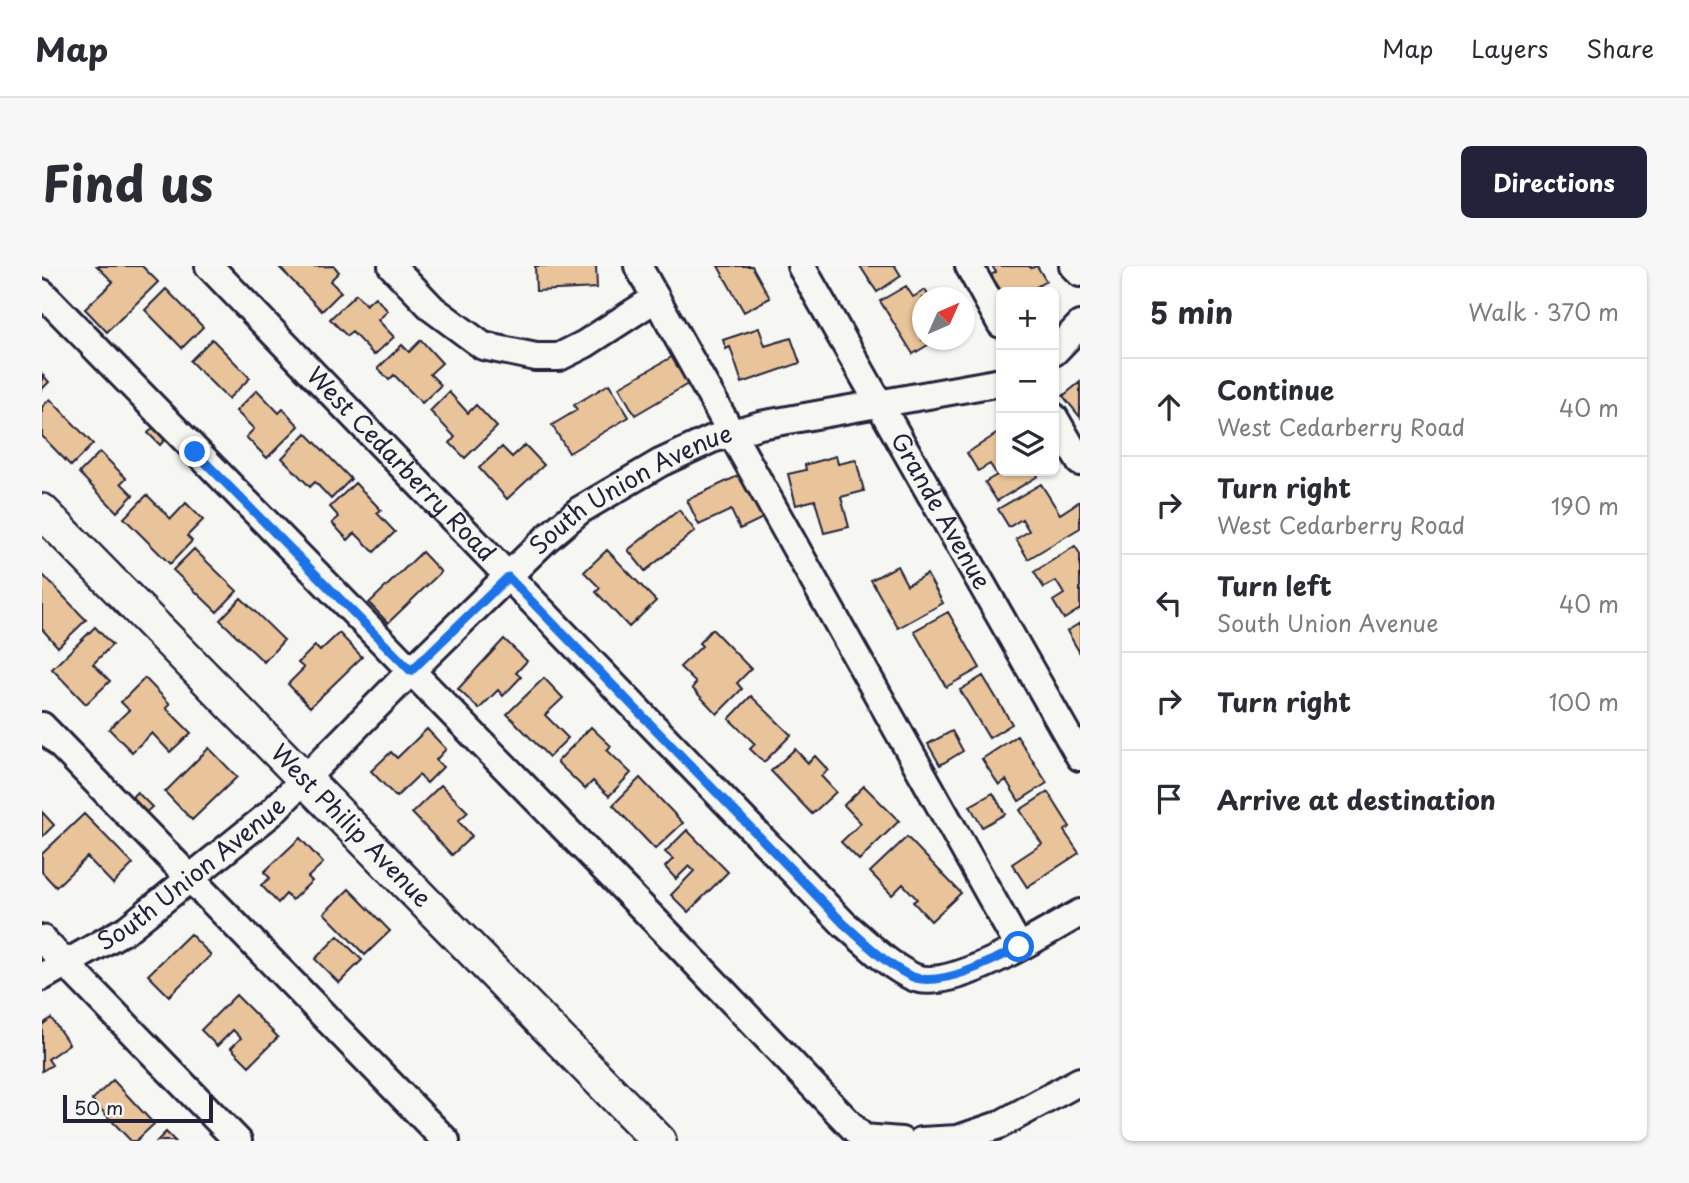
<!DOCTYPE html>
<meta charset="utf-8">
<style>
:root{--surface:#fff;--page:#f7f7f7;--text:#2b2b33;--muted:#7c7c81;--line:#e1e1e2;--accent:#22223b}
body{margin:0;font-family:"Playpen Sans",sans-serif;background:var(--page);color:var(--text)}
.controls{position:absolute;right:21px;top:21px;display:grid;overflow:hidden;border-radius:10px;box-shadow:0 2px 5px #0004}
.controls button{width:63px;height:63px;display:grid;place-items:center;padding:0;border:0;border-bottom:2px solid var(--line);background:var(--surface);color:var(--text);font:35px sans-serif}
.compass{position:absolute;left:870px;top:21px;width:63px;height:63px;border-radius:50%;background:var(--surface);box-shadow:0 2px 5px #0004;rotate:45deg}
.scale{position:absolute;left:21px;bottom:18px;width:150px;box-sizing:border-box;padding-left:7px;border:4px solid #22223b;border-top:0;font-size:19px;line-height:24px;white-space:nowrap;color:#22223b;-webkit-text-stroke:5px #f6f6f2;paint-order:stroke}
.stop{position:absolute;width:21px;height:21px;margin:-16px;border:5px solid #1a73e8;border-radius:50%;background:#fff}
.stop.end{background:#1a73e8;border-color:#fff;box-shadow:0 2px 7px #0008}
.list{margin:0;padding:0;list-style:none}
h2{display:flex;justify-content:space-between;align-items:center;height:91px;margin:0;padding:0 28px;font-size:30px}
h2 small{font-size:23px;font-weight:400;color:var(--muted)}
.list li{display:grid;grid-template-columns:46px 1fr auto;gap:21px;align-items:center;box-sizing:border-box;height:98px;padding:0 28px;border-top:2px solid var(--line)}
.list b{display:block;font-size:26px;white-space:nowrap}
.list p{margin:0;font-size:23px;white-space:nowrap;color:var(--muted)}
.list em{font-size:23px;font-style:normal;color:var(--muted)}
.icon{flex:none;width:38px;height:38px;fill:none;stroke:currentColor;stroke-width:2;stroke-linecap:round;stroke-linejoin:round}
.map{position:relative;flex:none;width:1038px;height:875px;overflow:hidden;border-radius:10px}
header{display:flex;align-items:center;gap:42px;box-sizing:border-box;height:98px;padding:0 35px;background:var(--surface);border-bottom:2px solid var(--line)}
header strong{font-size:33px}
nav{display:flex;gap:38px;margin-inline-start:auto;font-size:24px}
.intro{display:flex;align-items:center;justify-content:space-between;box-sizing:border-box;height:168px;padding:0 42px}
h1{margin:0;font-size:49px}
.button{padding:18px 32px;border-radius:10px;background:var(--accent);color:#fff;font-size:24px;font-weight:700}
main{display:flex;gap:42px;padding:0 42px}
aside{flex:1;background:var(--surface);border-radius:10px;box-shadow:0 2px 5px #0004}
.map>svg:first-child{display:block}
.building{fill:#e9c49a;stroke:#22223b;stroke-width:2}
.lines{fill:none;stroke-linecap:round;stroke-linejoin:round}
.minor-casing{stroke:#22223b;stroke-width:32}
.major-casing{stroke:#22223b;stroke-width:38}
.minor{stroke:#f6f6f2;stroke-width:26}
.major{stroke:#f6f6f2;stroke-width:33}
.route{stroke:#1a73e8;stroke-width:9}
.labels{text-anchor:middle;stroke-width:5;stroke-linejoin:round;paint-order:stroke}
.street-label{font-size:24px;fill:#22223b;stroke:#f6f6f2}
</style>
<header>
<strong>Map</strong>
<nav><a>Map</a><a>Layers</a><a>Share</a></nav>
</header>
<div class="intro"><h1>Find us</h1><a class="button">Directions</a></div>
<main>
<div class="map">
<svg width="1038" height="875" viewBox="0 0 1038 875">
<rect width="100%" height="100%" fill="#f6f6f2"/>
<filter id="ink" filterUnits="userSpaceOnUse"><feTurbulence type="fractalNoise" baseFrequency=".0143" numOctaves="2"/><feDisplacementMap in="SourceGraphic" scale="14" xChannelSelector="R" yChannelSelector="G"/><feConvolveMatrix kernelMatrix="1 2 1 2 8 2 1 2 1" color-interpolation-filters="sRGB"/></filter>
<g filter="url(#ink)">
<path class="building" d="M55 0H100L116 16 65 66 43 43 71 16Z
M292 0 297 6 288 15 299 26 280 45 237 1Z
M493 0H554L555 22 494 25Z
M676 0H710L728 32 702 46Z
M818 0H853L859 10 835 26Z
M950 0H987L989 2 995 0 1004 15 986 26H960L949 9 954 6Z
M864 20 871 31 883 24 888 32H880V74H894L871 88 838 35Z
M124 23 161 61 140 82 103 44Z
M314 28 324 39 333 31 346 45 336 54 352 71 332 89 310 66 305 70 288 53Z
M717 62 723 80 749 72 758 97 700 117 688 81 684 83 681 74Z
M170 73 208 112 186 133 148 95Z
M379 74 400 97 388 108 399 119 380 137 352 109 347 114 336 102 360 79 367 86Z
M635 88 651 115 593 149 577 121Z
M0 108 7 116 0 123Z
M1038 116V151L1021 130Z
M567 118 587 151 527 187 510 159 535 144 532 139Z
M215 124 237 147 241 143 257 160 225 192 204 171 212 163 194 145Z
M407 126 426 147 434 139 455 161 423 192 408 177 413 171 388 145Z
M8 133 51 178 29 200 0 170V141Z
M115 158 126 170 118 179 106 167Z
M959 165V205H993L996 210 955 235 943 216 955 209 948 198 936 205 925 187Z
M264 167 309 213 289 233 273 216 268 221 240 192Z
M483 179 502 199 465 233 437 202 460 181 470 191Z
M58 186 84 212 79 217 91 229 75 246 37 207Z
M794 190 796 198 814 194 822 225 799 231 807 261 782 267 773 234 754 239 746 208 764 204 763 199Z
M702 207 723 251 698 263 689 244 657 259 645 234Z
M313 217 339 244 335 247 353 266 332 286 313 267 306 274 290 257 297 251 288 241Z
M999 218 1018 248 1038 235V262L986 293 974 273 987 265 980 253 967 261 956 243Z
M105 229 129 253 144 237 161 254 145 270 150 275 128 298 82 252Z
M637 244 653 265 603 305 586 284Z
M1033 280 1038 288V343L1022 353 1011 335 1022 328 1014 315 1002 322 992 306Z
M152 283 195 325 175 346 131 304Z
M565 284 614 335 587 361 554 326 558 322 542 306Z
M380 286 399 306 346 357 327 337Z
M855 300 865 319 885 308 901 337 856 362 829 314Z
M0 308 44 354 16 381 0 363Z
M199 332 242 374 222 396 178 354Z
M906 346 938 402 904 421 872 365Z
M1038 357V387L1025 365Z
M53 361 70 379 51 398 68 415 44 438 10 403Z
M670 363 709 403 695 417 700 423 675 448 650 422 654 417 638 401 660 380 657 377Z
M297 367 320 391 268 441 246 418 262 402 256 397 273 380 278 385Z
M462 373 485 395 474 407 479 411 461 430 456 424 437 443 416 423Z
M941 410 970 458 947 472 918 424Z
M103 412 128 438 124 442 149 467 128 486 110 467 90 486 67 463 87 444 79 436Z
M502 412 521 432 503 449 526 472 507 491 465 448Z
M709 430 749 469 722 496 708 483 713 478 687 453Z
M549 461 569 480 565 484 589 507 567 530 551 515 543 523 515 496Z
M385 463 404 483 394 494 401 501 385 517 377 509 354 531 329 505 349 486 355 492Z
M910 465 921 485 898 499 886 478Z
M975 470 1005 517 977 535 964 514 957 519 940 493Z
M167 482 195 511 150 554 123 526Z
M753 483 766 497 773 490 786 504 779 510 794 526 770 548 729 505Z
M598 512 641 557 613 583 571 539Z
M399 519 426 546 416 555 430 570 410 589 370 547Z
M822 520 857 555 817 594 799 576 819 557 802 539Z
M95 526 110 541 101 549 86 535Z
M1006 526 1028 561 1022 565 1037 587 985 621 970 598 1000 578 978 544Z
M951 527 963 548 940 561 928 540Z
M0 546 12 559 0 571Z
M42 548 91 598 71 618 45 591 14 621 0 606V588Z
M645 564 686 606 646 646 629 629 652 605 647 600 634 613 623 601 631 593 623 586Z
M865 571 919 627 889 655 871 636 875 633 861 618 850 629 828 606Z
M258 572 281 597 266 611 270 615 250 634 244 628 236 637 219 619 228 612 222 606Z
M307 623 348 665 323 689 282 647Z
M148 668 169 689 127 730 106 709Z
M296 670 320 694 297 717 273 693Z
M194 729 236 771 207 800 189 782 199 772 191 764 175 780 159 764Z
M9 752 27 778 6 793 10 799 0 805V759Z
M71 814 112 858 94 875H89L50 834Z
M124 866 133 875H115Z"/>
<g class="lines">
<g class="minor-casing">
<g id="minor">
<path id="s1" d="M167 0 802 658C824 676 845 699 871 711 909 728 1003 666 1038 647"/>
<path d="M350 0 391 43 441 80 494 91H517L543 78 614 32"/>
<path d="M596 0 977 681"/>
<path id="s2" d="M759 0 1038 491"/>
<path d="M927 0 959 58"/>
<path d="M1031 0 1038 7"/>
<path d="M0 27 631 673 821 872 859 875"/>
<path d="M1012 86 1038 59"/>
<path d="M1012 151 1038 196"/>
<path d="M0 460 404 875"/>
<path d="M0 673 196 875"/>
<path id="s3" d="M0 711 85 663 228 548 369 405 504 273 538 244 618 197 670 173 718 159 959 116"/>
<path d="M879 875 916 873 957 859 1038 815"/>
</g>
</g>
<g class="major-casing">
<g id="major">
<path id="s4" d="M0 245 617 875"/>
</g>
</g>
<use href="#minor" class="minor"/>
<use href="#major" class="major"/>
</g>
</g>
<g class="lines" filter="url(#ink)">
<path class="route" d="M153 186 369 405 466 311 802 658C823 676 845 700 871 711 899 722 953 694 977 681"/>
</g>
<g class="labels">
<g class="street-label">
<text dy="8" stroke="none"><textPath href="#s1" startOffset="276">West Cedarberry Road</textPath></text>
<text dy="8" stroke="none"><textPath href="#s3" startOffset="770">South Union Avenue</textPath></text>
<text dy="8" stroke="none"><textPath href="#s2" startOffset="282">Grande Avenue</textPath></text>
<text dy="8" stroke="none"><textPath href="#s4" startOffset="441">West Philip Avenue</textPath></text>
<text dy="8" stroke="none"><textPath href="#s3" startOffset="182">South Union Avenue</textPath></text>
</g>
</g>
</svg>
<div class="controls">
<button>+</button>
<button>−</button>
<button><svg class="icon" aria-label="layers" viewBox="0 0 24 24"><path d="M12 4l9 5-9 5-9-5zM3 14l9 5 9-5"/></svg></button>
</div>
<svg class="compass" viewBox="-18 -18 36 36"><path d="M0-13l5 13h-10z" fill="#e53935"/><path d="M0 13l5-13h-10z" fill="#7c7c81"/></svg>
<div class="scale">50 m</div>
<div class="stop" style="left:977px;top:681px"></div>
<div class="stop end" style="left:153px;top:186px"></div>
</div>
<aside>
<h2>5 min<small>Walk · 370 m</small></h2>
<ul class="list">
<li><svg class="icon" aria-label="ahead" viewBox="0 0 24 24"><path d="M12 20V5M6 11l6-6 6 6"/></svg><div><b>Continue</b><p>West Cedarberry Road</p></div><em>40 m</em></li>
<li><svg class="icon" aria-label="right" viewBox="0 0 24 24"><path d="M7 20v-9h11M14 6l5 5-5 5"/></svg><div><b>Turn right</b><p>West Cedarberry Road</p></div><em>190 m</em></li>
<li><svg class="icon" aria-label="left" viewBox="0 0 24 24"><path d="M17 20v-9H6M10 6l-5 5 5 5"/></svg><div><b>Turn left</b><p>South Union Avenue</p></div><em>40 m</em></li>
<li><svg class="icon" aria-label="right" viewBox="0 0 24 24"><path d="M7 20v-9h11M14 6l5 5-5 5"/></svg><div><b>Turn right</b></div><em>100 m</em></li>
<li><svg class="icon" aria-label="arrive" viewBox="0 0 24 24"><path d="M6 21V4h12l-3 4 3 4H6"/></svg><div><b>Arrive at destination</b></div></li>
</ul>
</aside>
</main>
